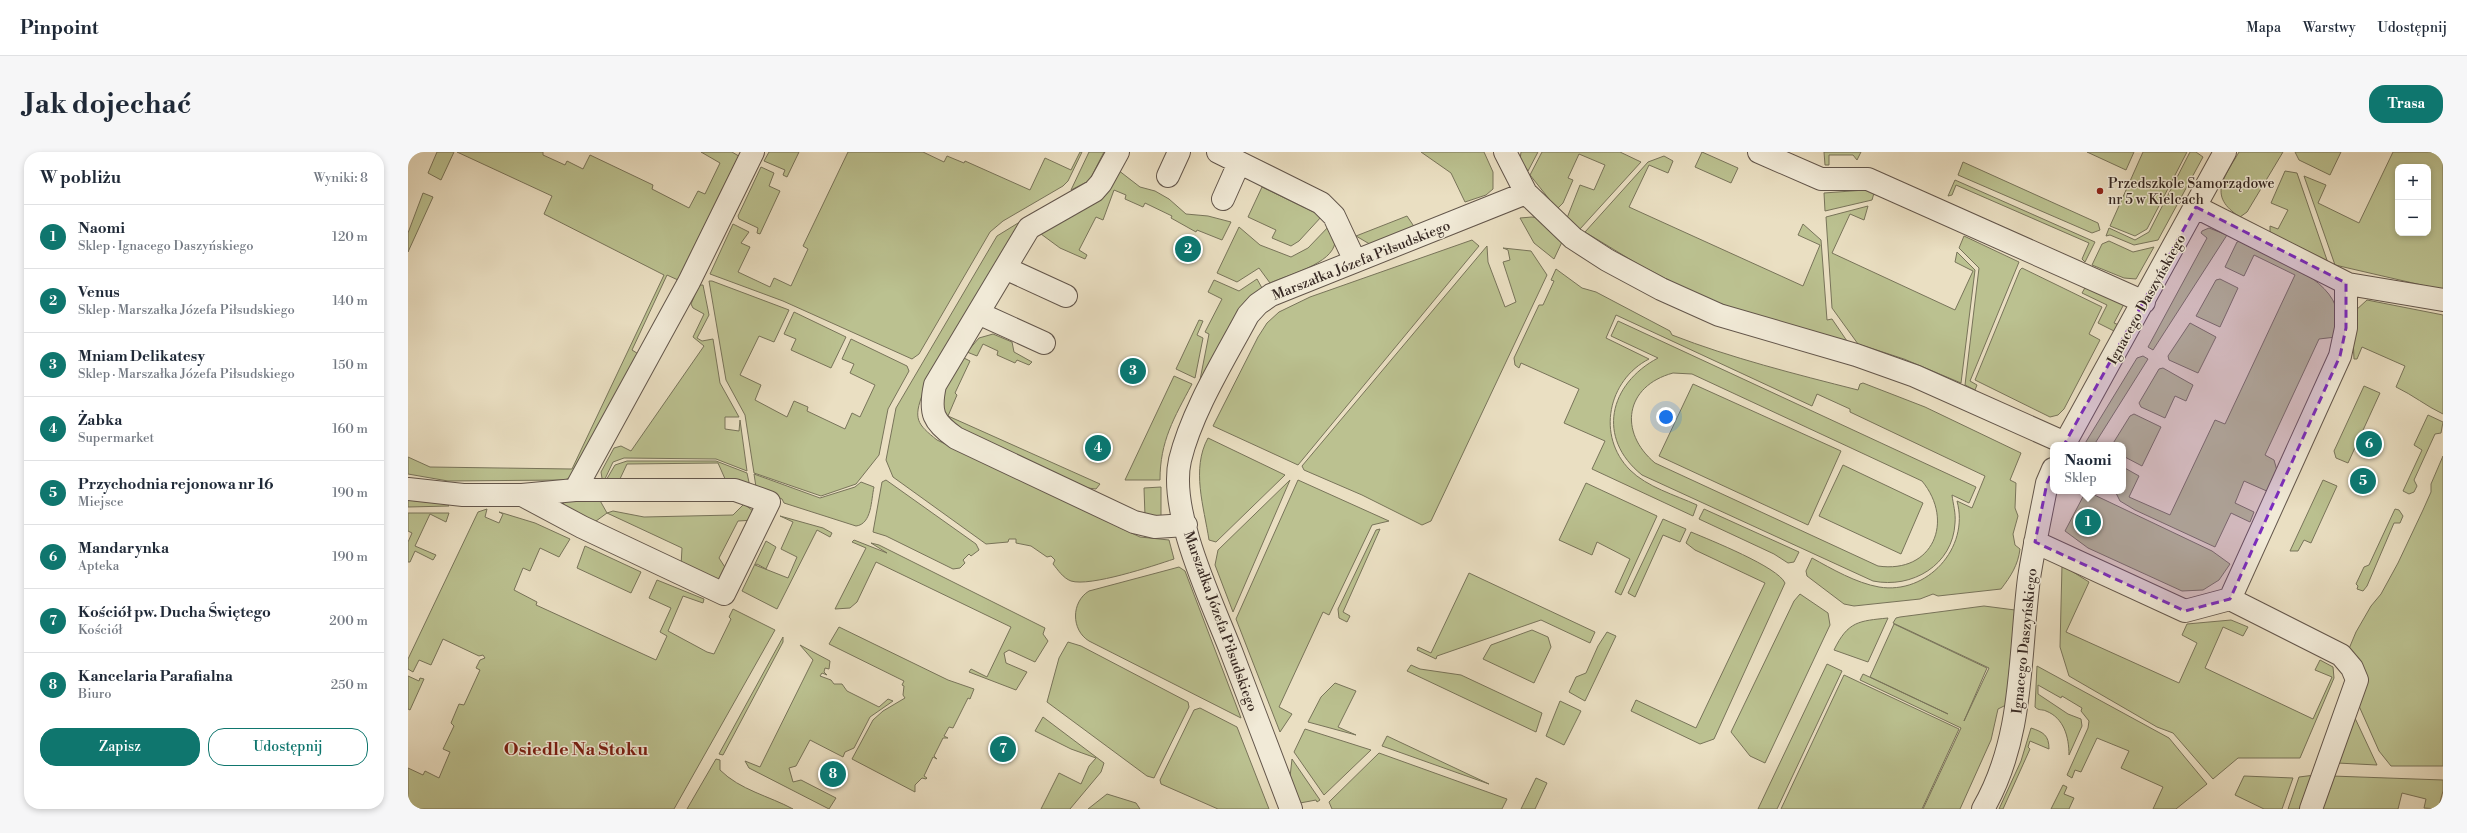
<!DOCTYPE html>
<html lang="pl">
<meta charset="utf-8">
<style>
:root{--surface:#fff;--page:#f6f6f7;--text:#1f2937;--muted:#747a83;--line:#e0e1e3;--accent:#0f766e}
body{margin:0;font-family:"Libre Bodoni",serif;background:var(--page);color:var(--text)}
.controls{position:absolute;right:12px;top:12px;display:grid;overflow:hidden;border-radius:8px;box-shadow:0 2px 6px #0003}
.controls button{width:36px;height:36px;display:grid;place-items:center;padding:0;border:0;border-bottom:1px solid var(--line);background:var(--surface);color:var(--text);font:20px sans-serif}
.you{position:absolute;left:1258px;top:265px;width:14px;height:14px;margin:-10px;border:3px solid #fff;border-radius:50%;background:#1a73e8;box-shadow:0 0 0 6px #1a73e833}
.badge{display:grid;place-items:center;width:26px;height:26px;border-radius:50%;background:var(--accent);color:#fff;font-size:13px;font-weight:700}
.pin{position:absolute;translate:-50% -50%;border:2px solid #fff;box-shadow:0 1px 4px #0006}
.popup{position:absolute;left:1642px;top:290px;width:76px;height:52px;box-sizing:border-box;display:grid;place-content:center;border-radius:8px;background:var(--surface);filter:drop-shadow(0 1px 3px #0005);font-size:13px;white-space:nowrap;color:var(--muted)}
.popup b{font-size:15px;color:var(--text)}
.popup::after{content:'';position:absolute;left:50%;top:100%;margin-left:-8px;border:8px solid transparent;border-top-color:var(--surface)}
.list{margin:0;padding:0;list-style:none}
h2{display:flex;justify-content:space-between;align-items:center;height:52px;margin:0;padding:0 16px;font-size:17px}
h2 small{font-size:13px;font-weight:400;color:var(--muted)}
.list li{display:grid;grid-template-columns:26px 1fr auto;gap:12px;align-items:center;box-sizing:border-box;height:64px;padding:0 16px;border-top:1px solid var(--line)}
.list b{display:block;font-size:15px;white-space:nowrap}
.list p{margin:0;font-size:13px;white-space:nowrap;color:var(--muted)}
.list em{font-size:13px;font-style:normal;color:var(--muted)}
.actions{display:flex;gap:8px;padding:12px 16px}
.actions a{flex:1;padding:9px 0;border:1px solid var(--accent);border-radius:16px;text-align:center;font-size:14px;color:var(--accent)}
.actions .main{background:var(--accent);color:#fff}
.map{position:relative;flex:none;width:2035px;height:657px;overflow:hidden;border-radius:16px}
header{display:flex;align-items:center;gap:24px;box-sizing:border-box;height:56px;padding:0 20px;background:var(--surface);border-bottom:1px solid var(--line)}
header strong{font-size:19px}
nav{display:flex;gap:22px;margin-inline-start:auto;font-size:14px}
.intro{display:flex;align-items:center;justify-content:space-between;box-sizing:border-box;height:96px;padding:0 24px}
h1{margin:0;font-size:28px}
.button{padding:10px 18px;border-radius:16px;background:var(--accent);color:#fff;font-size:14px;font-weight:700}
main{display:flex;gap:24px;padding:0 24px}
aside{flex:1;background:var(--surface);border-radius:16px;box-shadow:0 2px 6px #0003}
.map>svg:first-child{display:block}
.green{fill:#bbc190;stroke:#78745a;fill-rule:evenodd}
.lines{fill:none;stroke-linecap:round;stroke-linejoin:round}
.minor-casing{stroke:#63564b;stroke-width:24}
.minor{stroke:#f1ead7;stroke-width:22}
.marked{fill:#7b2cbf;fill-opacity:0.2;stroke:#7b2cbf;stroke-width:3;stroke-dasharray:8 5;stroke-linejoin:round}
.poi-dot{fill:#8f2418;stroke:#f1ead7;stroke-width:1.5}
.labels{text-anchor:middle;stroke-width:3;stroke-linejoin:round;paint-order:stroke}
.poi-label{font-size:14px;fill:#362823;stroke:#f1ead7;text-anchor:start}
.street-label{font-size:14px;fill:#362823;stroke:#f1ead7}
.district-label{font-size:18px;font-weight:bold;fill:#7a1f14;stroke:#f1ead7}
</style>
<header>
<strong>Pinpoint</strong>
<nav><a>Mapa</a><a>Warstwy</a><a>Udostępnij</a></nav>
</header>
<div class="intro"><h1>Jak dojechać</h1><a class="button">Trasa</a></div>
<main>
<aside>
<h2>W pobliżu<small>Wyniki: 8</small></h2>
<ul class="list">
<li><span class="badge">1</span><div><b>Naomi</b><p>Sklep · Ignacego Daszyńskiego</p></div><em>120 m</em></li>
<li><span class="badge">2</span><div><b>Venus</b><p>Sklep · Marszałka Józefa Piłsudskiego</p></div><em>140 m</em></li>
<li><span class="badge">3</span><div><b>Mniam Delikatesy</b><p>Sklep · Marszałka Józefa Piłsudskiego</p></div><em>150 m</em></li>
<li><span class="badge">4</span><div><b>Żabka</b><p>Supermarket</p></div><em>160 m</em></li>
<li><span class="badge">5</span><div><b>Przychodnia rejonowa nr 16</b><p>Miejsce</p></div><em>190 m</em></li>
<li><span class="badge">6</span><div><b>Mandarynka</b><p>Apteka</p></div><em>190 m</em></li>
<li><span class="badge">7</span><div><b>Kościół pw. Ducha Świętego</b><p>Kościół</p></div><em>200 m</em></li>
<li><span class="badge">8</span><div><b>Kancelaria Parafialna</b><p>Biuro</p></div><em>250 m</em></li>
</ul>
<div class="actions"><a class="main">Zapisz</a><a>Udostępnij</a></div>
</aside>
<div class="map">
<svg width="2035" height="657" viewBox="0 0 2035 657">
<rect width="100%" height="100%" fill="#eadfc2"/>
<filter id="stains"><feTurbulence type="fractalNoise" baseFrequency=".005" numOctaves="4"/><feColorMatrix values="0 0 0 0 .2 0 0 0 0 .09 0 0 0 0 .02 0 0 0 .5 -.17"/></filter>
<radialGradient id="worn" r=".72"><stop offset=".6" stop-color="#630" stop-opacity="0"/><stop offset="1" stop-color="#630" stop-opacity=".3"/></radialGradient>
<path class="green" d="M29 0H46L33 28 20 21Z
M49 0H135V3L157 13 159 9 175 17 182 3 245 33 244 37 281 56 290 39 297 42 312 11 293 0H324L334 6 270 128 259 123 224 198 232 203 163 325 157 328 40 329 0 322V305L22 315 164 317 256 123 136 62 144 44Z
M361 0H391L379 25 375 23 377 18 356 9Z
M440 0H515L536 10 539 4 556 11 557 9 622 38 637 6 663 18 672 0H674L660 29 655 34 595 69 582 80 511 202 504 207 375 149 302 122 325 72 341 80 333 91 342 95 330 120 362 135 366 126 383 134 400 97 395 94Z
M681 0H696L681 29 663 38Z
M1013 0H1076L1085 20V37L1078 43 1057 50 1043 21Z
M1113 0H1130L1120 19 1112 8Z
M1134 0H1212L1233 10 1172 77 1159 66 1172 33 1186 38 1197 13 1171 2 1160 26 1165 28 1155 51 1149 57 1122 23Z
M1294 0 1330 16 1323 31 1287 15Z
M1416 0H1453L1449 8 1445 3H1421V13H1417Z
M1679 0H1726L1718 18Z
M1735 0H1779L1739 77 1727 84 1702 74Z
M1782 0H1788L1795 5 1750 88 1726 93 1702 83 1698 84 1701 76 1727 88 1741 80Z
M1831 0H1875L1839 60 1832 65C1799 44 1816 26 1831 0Z
M1887 0H1933L1922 23 1891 8Z
M1985 0H2035V138L1927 113 1896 24 1918 33 1910 51 1951 71ZM1990 15H2020V81H1990Z
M1256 4 1265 9 1260 21 1241 13 1221 55 1395 134 1412 93 1390 83 1395 72 1413 88 1419 168 1424 167 1439 189 1351 166 1287 142 1228 111 1177 80 1240 10Z
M1555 10 1690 71 1692 78 1684 81 1550 23Z
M353 15 366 21 361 34 372 39 352 82 349 81 350 76 331 67 330 64Z
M710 18 732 35 747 39 761 47 778 62 800 64 823 70 814 88 789 78 788 80 763 66 764 64 737 51 735 55 717 47 718 43 706 38 695 68 688 65 671 98 679 103 677 107 652 96 633 82Z
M1877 19 1889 21 1920 111 1862 80V74L1870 77 1880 58 1863 51Z
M1547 28 1687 90 1677 110 1674 107 1681 91 1548 33 1544 43 1540 44Z
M854 35 914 64 891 89 883 94 864 86 868 78 840 65Z
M1457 38 1466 41 1464 48 1417 59 1416 41Z
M15 41 25 45 0 100V81Z
M1460 54 1456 68 1442 62 1424 101 1547 158 1565 119 1547 110 1549 100 1567 118 1553 231 1496 207 1450 192 1424 156 1418 65Z
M999 64 1007 76 965 94 948 84Z
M1124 65 1130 66 1154 90 1146 107 1126 91 1112 66Z
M615 68 515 241C505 267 509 272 529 288L715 377 732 385 761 388 766 407C745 414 682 435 663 429 655 426 650 418 645 412L647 408 643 404 639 405 623 394 608 391V387H601L600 390 578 392 485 325 478 308 488 256 589 84Z
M923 72C924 77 927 85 927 90 925 112 879 123 862 131L851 116 829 130 809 121 831 75 852 93 883 105 900 96Z
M1801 76 1819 83 1745 198 1740 195 1799 86 1793 81 1794 79Z
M1556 84 1611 110 1562 229 1569 233 1567 238 1557 233 1571 116 1551 96Z
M1064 88 1071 94 890 313 805 274 850 185 859 171 871 160 902 145Z
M1834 88C1862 103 1924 126 1929 160 1930 168 1929 177 1928 185L1911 187 1857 303 1866 308 1870 322 1861 340 1836 329 1827 351 1846 360 1842 370 1823 361 1807 395 1727 358 1712 349 1707 339H1715V315L1731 324 1721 345 1762 363 1807 268 1817 272 1887 123 1846 103 1836 124 1817 115 1829 90Z
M1701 89 1725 100 1746 95 1728 127 1716 126 1684 113 1694 92Z
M1079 94 1080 110 1097 155 1108 150 1095 110 1102 108 1100 98 1095 96 1123 99 1139 123 1023 369 1014 373 954 343 896 318 894 314Z
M1614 116 1694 155 1681 182 1692 188 1656 257 1650 263 1642 265 1567 228 1612 118Z
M1148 117 1174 136 1188 140 1262 179 1264 183C1323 206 1387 222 1450 238L1452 232 1455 231 1517 255 1613 301 1602 328 1608 331 1607 356 1610 364 1605 382 1607 393 1612 397C1610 413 1603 424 1593 437L1530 444 1525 442 1512 447 1446 454 1436 452 1399 424 1398 419 1404 406C1424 417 1448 431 1471 435 1519 443 1562 396 1549 349L1564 356 1577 324 1442 260V257L1409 242 1404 254 1208 163 1198 186 1241 207C1200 228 1188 284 1222 318 1239 335 1267 343 1289 353L1285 364 1184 317 1197 289 1156 271 1171 237 1113 211 1111 216 1107 213 1106 206 1131 153H1135L1146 129 1143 128Z
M849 127 854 136 829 160 792 228 801 182 797 180 814 147 800 140 806 128 831 139Z
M1812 127 1830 136 1812 175 1788 164 1808 128Z
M301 129H304L381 158 366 190 351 184 332 223 353 233 347 248 379 265 386 249 400 255 399 259 437 277 444 261 452 265 467 233 442 221 446 212 434 207 443 187 499 214 501 219 480 257 471 303 448 332 413 344 346 321 337 263 318 228Z
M291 133H295L301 163 289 186 294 189 305 187 312 231 331 265H317V277L331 279 332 268 339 319 308 307 216 306 205 310 196 329 194 326 193 320 206 296 213 294 223 299 296 194 285 185 296 162 285 156 283 152Z
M1678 134 1716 152 1706 171 1711 173 1708 180 1690 171 1699 153 1674 141Z
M1959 148 2035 163V262C2018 254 2005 243 1988 235L1997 214 1954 195 1949 207H1946L1945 186 1947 159Z
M386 160 438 185 423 216 383 198 388 187 376 182Z
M791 168 795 169 789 183 795 186 787 226 768 217Z
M1210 169 1568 335 1561 351 1544 343C1545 352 1548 361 1547 371 1545 413 1504 437 1465 429L1234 323C1188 286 1201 232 1250 206L1203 184ZM1265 221 1284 222 1514 329C1547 369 1525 422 1470 414L1247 311C1210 280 1217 234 1265 221Z
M1782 171 1808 185 1790 221 1761 208 1760 204Z
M585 182 604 190 606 200 624 210 621 213 609 208 607 211 589 203 590 199 575 192 569 204 559 200 571 186Z
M1735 204 1740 207 1686 293H1676L1729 206Z
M556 206 562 209 547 241 549 243 540 264 692 332 688 337 680 336 551 276 537 263 533 243Z
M1755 216 1785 233 1778 249 1767 244 1757 266 1733 255 1731 251 1751 217Z
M766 224 784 232C766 266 752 289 752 328H717Z
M1285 232 1433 299 1400 373 1251 304Z
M1956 234 1972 241 1940 311 1928 306 1926 299Z
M1726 262 1753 275 1734 314 1715 304V293H1704L1722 264Z
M2020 263 2035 270 2033 281 2027 282 2006 328 2009 334 2006 340 2001 342 1995 339 2014 298 2006 293Z
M800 286 877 323 808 390 801 388C796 355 783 317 800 286Z
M2035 304V614H1983L1971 599 1951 554 1940 499 1948 480 1963 454 1973 442 1990 411 2015 358 2023 340V332Z
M219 309H308L339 321 342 335 318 329 310 311 219 312 211 329 197 330 207 313Z
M1435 313 1515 351 1493 402 1411 364Z
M346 322 412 346 447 335 453 330 466 335C463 348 464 372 448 374L376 351 374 347 348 335Z
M478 328 568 392 571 398 563 404 561 402 555 408 557 411 552 416 545 417 478 384 465 380 474 330Z
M882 328 825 460 807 413 810 398Z
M890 328 981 369 964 373 921 463 915 460 871 555 884 562 872 580 828 467Z
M1915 328 1929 334 1903 391 1896 388 1890 399H1882Z
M1178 331 1249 364 1213 443 1207 440 1222 407 1189 390 1184 403 1151 388Z
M753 335V364H737L736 336Z
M1678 339 1804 399 1822 412 1811 428 1795 438 1774 439 1680 396 1657 379Z
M190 345 199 361 205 359 236 365 325 363 336 352 345 359 348 368 330 369 311 406 322 423 307 428 273 414 274 396 199 361 184 372 155 353 157 348Z
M0 348 39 352 41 354 0 355Z
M79 357 77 365 91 371 95 362 91 360 127 371 162 387 151 405 132 396 122 419 115 416 106 438 129 450 128 453 248 508 259 484 252 480 263 456 241 446 249 428 296 447 295 451 275 444 260 479 299 500 306 502 323 467 321 465 325 457 367 478 266 657H0V616L15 623 17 619 31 626 42 600 35 597 46 574 43 571 51 552 56 553 72 518 68 516 72 508 77 506 75 503 71 504 35 487 23 513 11 508 5 520 0 517V507L70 360Z
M1296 357 1391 400 1386 410 1380 411 1366 402 1291 367Z
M1987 357 1991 358 1995 364 1992 371H1986L1959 434 1955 439 1949 437 1950 434 1948 432 1956 415 1961 413Z
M0 361H41L38 370 22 362 7 394 28 403 25 408 7 399 2 410H0V390L4 381 0 379Z
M372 364 415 376 424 381 422 385 409 378 369 457 334 439 358 389 368 395 358 417 349 412 347 413 380 426 389 405 373 397 385 370Z
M1255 367 1278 377 1272 390 1255 383 1227 445 1220 441Z
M972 377 935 460 942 464 939 470 931 466 930 457 968 378Z
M1283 380C1302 388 1370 415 1377 431L1306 587 1292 592 1223 559 1228 548 1288 576 1357 431 1287 398 1278 391Z
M446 388 479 401 463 391 471 393 637 476 635 482 640 489 627 510 601 498 596 501 598 511 619 520 608 538 561 520 563 517 579 525 603 475 468 410 449 450 442 456 427 457 458 396 444 390Z
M177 394 233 420 223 441 169 416Z
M1654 413 1681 430 1658 480 1771 531 1789 491 1774 483 1779 472 1823 468 1840 475 1835 484 1815 475 1797 516 1905 567 1924 525 1907 518 1912 508 1925 515 1926 526 1892 606H1830L1805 627 1765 581 1749 575 1661 524 1652 495Z
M771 415 777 419 833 566 681 489C663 478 663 450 681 439Z
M1061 421 1187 480 1182 491 1133 468 1029 504 1028 507 1009 498 1010 495 1023 501Z
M1392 442 1420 461 1422 473 1357 611 1342 604 1323 580 1386 449Z
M1576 454 1607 458 1598 553 1590 557 1583 588 1552 657H1515L1553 576 1452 528 1455 522 1540 562 1462 525 1486 472 1579 516 1556 569 1581 516 1485 471 1488 466 1492 465Z
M1480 466 1460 510 1426 498C1440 469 1451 469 1480 466Z
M431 475 540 528 566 537 562 547 560 546 545 576 541 575 536 584 540 586H535L526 604 529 607 525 605 516 624 519 626 518 627 514 626 507 633V640L444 607 465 568 475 559 497 546 495 543 496 534 494 533 496 529 421 492Z
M1124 478 1140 485 1143 495 1126 531 1075 507 1083 493Z
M1199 480 1208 484 1177 549 1161 540 1168 525 1178 521 1190 494Z
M375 485V490L315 603 311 602Z
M660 490 673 494 780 550 781 555 746 626 739 624 639 550 651 506Z
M392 493 422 509 421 517 417 516 416 520 419 523 414 521 412 524 423 528 426 532H434L439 539 471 555 480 547 485 549 462 565 446 596 437 600 435 605 402 588 388 614 381 616 385 630 393 628 428 646 421 657 341 616 337 609 352 615 405 508Z
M1419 512 1434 519 1369 657H1350Z
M1003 513 1012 517 1053 523 1134 561 1128 580 999 519Z
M1629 514 1761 586 1799 632 1768 657H1745L1755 635 1713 616 1721 599 1689 586 1673 620 1667 618 1664 626 1659 623 1680 576 1681 569 1673 559 1674 556 1654 544 1653 546 1630 533V542L1660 562 1673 567 1674 574 1661 603C1661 585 1656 566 1638 559 1634 557 1631 559 1627 555Z
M1436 523 1551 577 1514 657H1373Z
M0 524 11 529 12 526 16 527 2 558 0 557Z
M927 531 948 539 930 575 948 583 900 570 913 545Z
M1152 549 1173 559 1156 593 1138 584Z
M792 556 829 575 861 657H810L753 632 752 628 786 558Z
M1946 564 1969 613 1929 611Z
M635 565 696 611 693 620 662 657H633L651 621 673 632 681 614 688 606 663 597 627 579Z
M1623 576C1635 580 1641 583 1641 597L1622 589 1620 595 1622 597 1595 657H1591L1613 609Z
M897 577 963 598 916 643 886 600Z
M979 584 1081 632 974 594Z
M971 601 1099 647 1094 657H924L921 650Z
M308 607 312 608V618C332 638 361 644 385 657H279Z
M884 607 912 648 909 650 908 648 892 651 882 625Z
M1907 623 1895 657H1880L1891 625Z
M1836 624 1885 626 1874 657H1856L1827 643Z
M1924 624 2035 628V639L2030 657 2016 656 2018 647 1994 641 1990 657H1911Z
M1128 626 1139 631 1127 657H1113Z
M1655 633 1659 635 1656 642 1666 646 1661 657H1643Z
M699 642 728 651 732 657H680Z"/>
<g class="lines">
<g class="minor-casing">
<path id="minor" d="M710 0 693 31 686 39 621 76 527 233C521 261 525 270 548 286L726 370 747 375 778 373
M810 0 913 51 926 64 947 109
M1097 0 1118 41 1165 86 1199 108 1253 137 1311 163 1448 203 1507 224 1657 291
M1351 0 1413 27H1460L1736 150
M760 24 771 0
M815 47 831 11
M1788 55 1940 132 2035 148
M597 116 658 144
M570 161 636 191
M1656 293 1817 0
M0 337 55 343H114L167 338H327L361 350 316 442 174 375 114 343
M167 338 281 130 345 0
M1627 390 1777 459 1822 447 1933 503 1944 516 1949 528 1903 657
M1822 447 1932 204 1938 176V131
M883 657C863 604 843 552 823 499 804 450 760 360 772 308 784 259 816 208 840 163L850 152 863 143 1118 41
M1575 657C1616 586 1611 505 1621 426 1626 394 1633 362 1639 331L1645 317"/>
</g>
<use href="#minor" class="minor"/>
</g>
<path class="marked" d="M1788 55 1938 131V176L1932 204 1822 447 1777 459 1627 390 1639 331 1657 291Z"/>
<circle class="poi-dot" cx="1692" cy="39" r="4"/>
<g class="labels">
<g class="poi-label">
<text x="1700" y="36">Przedszkole Samorządowe<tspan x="1700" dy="16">nr 5 w Kielcach</tspan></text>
</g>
<g class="street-label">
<text transform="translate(953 108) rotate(-22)" y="5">Marszałka Józefa Piłsudskiego</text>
<text transform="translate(1738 147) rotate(-61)" y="5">Ignacego Daszyńskiego</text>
<text transform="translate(813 469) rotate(70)" y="5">Marszałka Józefa Piłsudskiego</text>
<text transform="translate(1616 489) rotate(-84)" y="5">Ignacego Daszyńskiego</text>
</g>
<g class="district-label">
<text x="168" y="603">Osiedle Na Stoku</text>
</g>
</g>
<rect width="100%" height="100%" filter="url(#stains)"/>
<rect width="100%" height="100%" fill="url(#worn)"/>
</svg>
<div class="controls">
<button>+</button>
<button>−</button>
</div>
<div class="you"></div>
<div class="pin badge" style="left:1680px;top:370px">1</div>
<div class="popup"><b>Naomi</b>Sklep</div>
<div class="pin badge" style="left:780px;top:97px">2</div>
<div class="pin badge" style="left:725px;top:219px">3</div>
<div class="pin badge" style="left:690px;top:296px">4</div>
<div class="pin badge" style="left:1955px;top:329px">5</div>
<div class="pin badge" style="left:1961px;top:292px">6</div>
<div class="pin badge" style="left:595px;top:597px">7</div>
<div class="pin badge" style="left:425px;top:622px">8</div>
</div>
</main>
